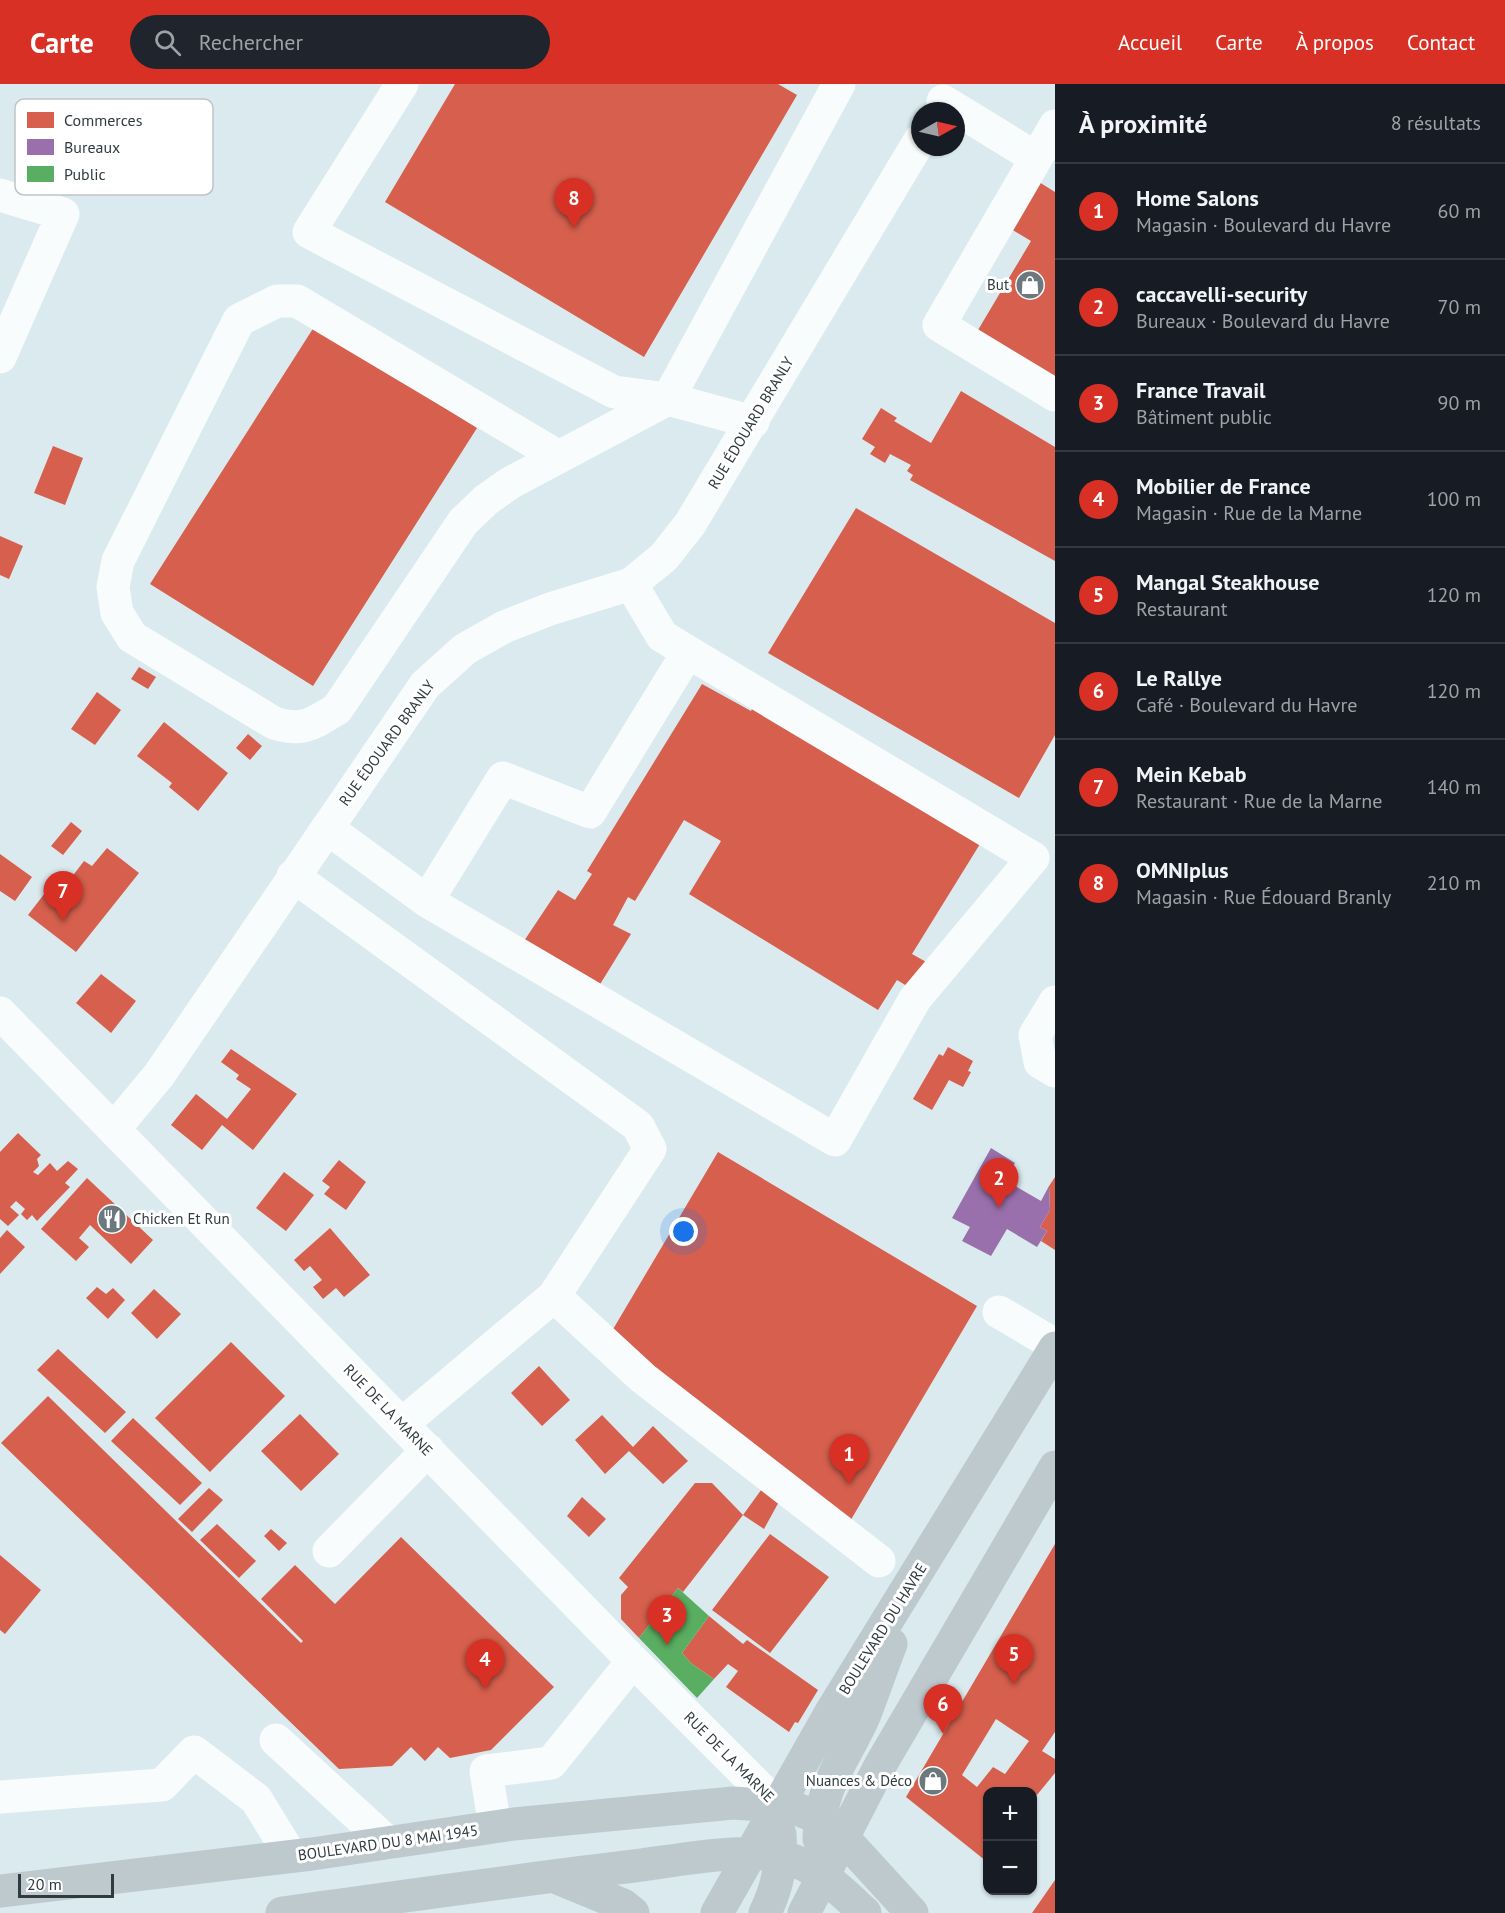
<!DOCTYPE html>
<html lang="fr">
<meta charset="utf-8">
<style>
:root{--surface:#171b24;--page:#20242c;--text:#f1f3f6;--muted:#9ea1a6;--line:#363941;--accent:#d93025}
body{margin:0;font-family:"PT Sans",sans-serif;background:var(--page);color:var(--text)}
.controls{position:absolute;right:18px;bottom:18px;display:grid;overflow:hidden;border-radius:12px;box-shadow:0 2px 4px #0004}
.controls button{width:54px;height:54px;display:grid;place-items:center;padding:0;border:0;border-bottom:2px solid var(--line);background:var(--surface);color:var(--text);font:30px sans-serif}
.compass{position:absolute;left:911px;top:18px;width:54px;height:54px;border-radius:50%;background:var(--surface);box-shadow:0 2px 4px #0004;rotate:82deg}
.scale{position:absolute;left:18px;bottom:15px;width:96px;box-sizing:border-box;padding-left:6px;border:3px solid #303b3f;border-top:0;font-size:16px;line-height:21px;white-space:nowrap;color:#303b3f;-webkit-text-stroke:4px #fff;paint-order:stroke}
.you{position:absolute;left:684px;top:1148px;width:21px;height:21px;margin:-15px;border:4px solid #fff;border-radius:50%;background:#1a73e8;box-shadow:0 0 0 9px #1a73e833}
.badge{display:grid;place-items:center;width:39px;height:39px;border-radius:50%;background:var(--accent);color:#fff;font-size:20px;font-weight:700}
.pin{position:absolute;translate:-50% -50px;filter:drop-shadow(0 2px 3px #0008)}
.pin::after{content:'';position:absolute;top:32px;width:21px;height:18px;background:inherit;clip-path:polygon(0 0,100% 0,50% 100%)}
.list{margin:0;padding:0;list-style:none}
h2{display:flex;justify-content:space-between;align-items:center;height:78px;margin:0;padding:0 24px;font-size:26px}
h2 small{font-size:20px;font-weight:400;color:var(--muted)}
.list li{display:grid;grid-template-columns:39px 1fr auto;gap:18px;align-items:center;box-sizing:border-box;height:96px;padding:0 24px;border-top:2px solid var(--line)}
.list b{display:block;font-size:22px;white-space:nowrap}
.list p{margin:0;font-size:20px;white-space:nowrap;color:var(--muted)}
.list em{font-size:20px;font-style:normal;color:var(--muted)}
.icon{flex:none;width:33px;height:33px;fill:none;stroke:currentColor;stroke-width:2;stroke-linecap:round;stroke-linejoin:round}
.map{position:relative;flex:none;width:1055px;height:1829px;overflow:hidden}
header{display:flex;align-items:center;gap:36px;box-sizing:border-box;height:84px;padding:0 30px;background:var(--accent);color:#fff}
header strong{font-size:28px}
nav{display:flex;gap:33px;margin-inline-start:auto;font-size:21px}
.search{width:420px;height:54px;background:var(--page);display:flex;align-items:center;gap:15px;box-sizing:border-box;padding:0 21px;border-radius:33px;color:var(--muted);font-size:22px}
main{display:flex}
aside{flex:1;background:var(--surface)}
.map>svg:first-child{display:block}
.shops{fill:#d6604d;fill-rule:evenodd}
.offices{fill:#9970ab}
.public{fill:#5aae61}
.lines{fill:none;stroke-linecap:round;stroke-linejoin:round}
.minor{stroke:#f9fcfd;stroke-width:33}
.major{stroke:#bec9ce;stroke-width:33}
.labels{text-anchor:middle;stroke-width:6;stroke-linejoin:round;paint-order:stroke}
.poi-label{font-size:15px;fill:#303b3f;stroke:#fff;text-anchor:end}
.street-label{font-size:15px;fill:#303b3f;stroke:#fff}
.key{fill:#fff;stroke:#c1c4c5;stroke-width:1.5}
.key-label{font-size:16px;fill:#303b3f}
</style>
<header>
<strong>Carte</strong>
<div class="search"><svg class="icon" aria-label="search" viewBox="0 0 24 24"><circle cx="10" cy="10" r="6"/><path d="M15 15l6 6"/></svg>Rechercher</div>
<nav><a>Accueil</a><a>Carte</a><a>À propos</a><a>Contact</a></nav>
</header>
<main>
<div class="map">
<svg width="1055" height="1829" viewBox="0 0 1055 1829">
<rect width="100%" height="100%" fill="#daeaef"/>
<path class="shops" d="M455 0H778L797 11 644 273 385 118Z
M1039 98 1055 108V293L978 246 1031 157 1011 145Z
M314 243 477 344 313 602 150 500Z
M961 307 1055 363V477L910 396 913 391 907 387 911 381 890 370 885 379 870 370 875 363 862 355 881 324 897 334 894 337 931 359Z
M53 362 83 374 65 421 34 409Z
M856 424 1055 539V651L1019 714 768 569Z
M0 452 23 462 9 495 0 491Z
M139 583 156 593 148 605 131 595Z
M702 600 751 627 753 623 980 760 912 870 928 879 912 905 897 896 878 926 689 810 721 757 684 736 635 817 628 813 613 841 631 850 599 902 524 857 558 806 575 816 592 790 587 787Z
M97 608 121 626 95 661 71 645Z
M164 638 228 689 198 727 169 703 172 699 137 672Z
M248 650 262 662 250 676 236 664Z
M71 738 82 747 63 771 51 762Z
M107 764 139 789 76 868 28 831 58 792 68 798 84 777 92 782Z
M0 770 32 793 15 817 0 807Z
M101 890 136 917 111 949 76 919Z
M948 963 973 977 968 987 971 988 963 1003 949 996 932 1026 913 1015 939 970 943 972Z
M231 965 297 1010 253 1066 222 1041 202 1066 171 1041 196 1010 227 1035 251 1005 236 995 239 991 221 978Z
M18 1049 41 1071 37 1075 39 1082 33 1088 38 1091 50 1079 57 1087 68 1077 78 1085 65 1099 70 1103 37 1137 32 1131 27 1136 21 1130 25 1125 16 1117 10 1123 19 1131 8 1142 0 1135V1068Z
M718 1068 977 1222 849 1439 609 1252Z
M339 1076 366 1098 346 1126 324 1110 330 1103 322 1097Z
M284 1088 314 1111 286 1147 256 1124Z
M1055 1093V1166L1041 1157 1047 1147 1040 1143 1050 1126 1049 1102Z
M87 1094 153 1156 131 1180 90 1141 79 1154 89 1163 76 1177 41 1145Z
M330 1144 370 1191 344 1213 336 1204 323 1215 313 1203 322 1196 310 1182 304 1187 294 1176Z
M7 1146 25 1163 0 1190V1154Z
M97 1203 106 1210 113 1204 125 1216 108 1235 86 1214Z
M154 1205 181 1230 157 1255 131 1229Z
M231 1258 285 1312 210 1388 155 1334Z
M58 1265 126 1328 105 1349 37 1286Z
M539 1282 570 1316 542 1342 511 1309Z
M48 1312 301 1559 303 1557 261 1515 295 1481 335 1520 401 1453 554 1603 491 1666 450 1674 438 1663 425 1677 411 1663 392 1682 339 1685 1 1359Z
M300 1330 339 1370 301 1407 261 1367Z
M602 1331 633 1363 653 1342 688 1377 663 1400 629 1367 605 1390 575 1356Z
M133 1334 202 1399 180 1421 111 1357Z
M695 1399H712L743 1431 683 1508 678 1504 639 1554 621 1535V1511L628 1503 619 1494Z
M764 1402 781 1414 764 1445 743 1431Z
M209 1404 223 1416 192 1448 178 1435Z
M582 1413 606 1435 589 1453 567 1432Z
M217 1440 256 1477 239 1494 200 1456Z
M271 1445 287 1459 279 1467 264 1452Z
M770 1450 829 1493 770 1569 712 1526Z
M1055 1460V1648L1042 1667 1055 1675V1689L1032 1717V1707H987L986 1777 906 1713ZM996 1635 1029 1657 1005 1690 993 1683 977 1703 962 1691Z
M0 1471 41 1506 5 1550 0 1546Z
M709 1532 743 1560 747 1556 818 1606 798 1639 795 1638 789 1648 726 1603 738 1587 728 1580 714 1595 692 1580 682 1569Z
M1055 1796V1829H1032Z"/>
<path class="offices" d="M991 1064 1015 1079 1005 1096 1041 1117 1049 1102 1050 1126 1040 1143 1047 1147 1037 1163 1007 1145 991 1172 962 1157 970 1143 952 1134Z"/>
<path class="public" d="M678 1504 709 1532 682 1569 692 1580 714 1595 697 1614 639 1554Z"/>
<g class="lines">
<path class="minor" d="M402 0 309 148 614 308 668 315 753 338
M943 17 1036 74
M1055 42 939 241 1055 311
M0 111 63 130 0 273
M559 373 297 217H277L239 236 118 477 113 503 117 529 132 553 274 639C303 648 312 640 337 625L463 438 486 416 510 399 668 315 839 0
M631 500 662 552 688 568
M327 744 427 817 835 1056 915 915 1033 774 688 568 590 728 503 694 427 817
M293 792 638 1042 650 1065 554 1212 402 1340
M1055 918 1035 951 1040 978 1055 987
M0 929 633 1577 777 1721
M114 1045 159 991 425 601 465 565 504 543 550 525 631 500 664 473 690 440 920 56
M554 1212 643 1294 879 1477
M999 1228 1055 1261
M329 1467 428 1366
M276 1656 388 1759
M0 1713 162 1701 194 1668 256 1715 291 1772
M495 1743 486 1687 551 1679 633 1577"/>
<path class="major" d="M819 1755C819 1701 846 1675 865 1630 874 1607 882 1583 891 1560
M555 1793 623 1821 633 1829
M0 1807 312 1770 514 1740 733 1719 792 1723 819 1734 837 1747 912 1829
M282 1829C399 1813 516 1796 634 1782 675 1777 744 1763 783 1773 817 1782 840 1806 865 1829
M717 1829 831 1628 1055 1264
M765 1829C778 1802 782 1780 780 1750
M804 1829 881 1680 1055 1383"/>
</g>
<defs>
<g id="shop-disc" transform="scale(1.5)"><circle r="9.5" fill="#6c787d" stroke="#fff"/><path d="M-5-2.5h2.3a2.7 3.5 0 0 1 5.4 0H5L5.5 6h-11ZM-1.5-2.5h3a1.5 2.3 0 0 0-3 0Z" fill="#fff"/></g>
<g id="restaurant-disc" transform="scale(1.5)"><circle r="9.5" fill="#6c787d" stroke="#fff"/><path d="M-5-6h1v4h1v-4h1v4h1v-4h1v5L-1.5 .5V6h-2V.5L-5-1ZM5-6V6H3V1.5H1.5Q1.5-4 5-6Z" fill="#fff"/></g>
</defs>
<g fill-rule="evenodd">
<use href="#shop-disc" x="1030" y="201"/>
<use href="#restaurant-disc" x="112" y="1135"/>
<use href="#shop-disc" x="933" y="1697"/>
</g>
<g class="labels">
<g class="poi-label">
<text x="1009" y="206">But</text>
<text x="133" y="1140" text-anchor="start">Chicken Et Run</text>
<text x="912" y="1702">Nuances &amp; Déco</text>
</g>
<g class="street-label">
<text transform="translate(751 339) rotate(-59)" y="5">RUE ÉDOUARD BRANLY</text>
<text transform="translate(387 659) rotate(-54)" y="5">RUE ÉDOUARD BRANLY</text>
<text transform="translate(388 1326) rotate(46)" y="5">RUE DE LA MARNE</text>
<text transform="translate(883 1545) rotate(-58)" y="5">BOULEVARD DU HAVRE</text>
<text transform="translate(729 1673) rotate(45)" y="5">RUE DE LA MARNE</text>
<text transform="translate(388 1759) rotate(-8)" y="5">BOULEVARD DU 8 MAI 1945</text>
</g>
</g>
<rect x="15" y="15" width="198" height="96" rx="9" class="key"/>
<rect x="27" y="28" width="27" height="16" fill="#d6604d"/>
<rect x="27" y="55" width="27" height="16" fill="#9970ab"/>
<rect x="27" y="82" width="27" height="16" fill="#5aae61"/>
<g class="key-label">
<text x="64" y="42">Commerces</text>
<text x="64" y="69">Bureaux</text>
<text x="64" y="96">Public</text>
</g>
</svg>
<div class="controls">
<button>+</button>
<button>−</button>
</div>
<svg class="compass" viewBox="-18 -18 36 36"><path d="M0-13l5 13h-10z" fill="#e53935"/><path d="M0 13l5-13h-10z" fill="#9ea1a6"/></svg>
<div class="scale">20 m</div>
<div class="you"></div>
<div class="pin badge" style="left:849px;top:1400px">1</div>
<div class="pin badge" style="left:999px;top:1124px">2</div>
<div class="pin badge" style="left:667px;top:1561px">3</div>
<div class="pin badge" style="left:485px;top:1605px">4</div>
<div class="pin badge" style="left:1014px;top:1600px">5</div>
<div class="pin badge" style="left:943px;top:1650px">6</div>
<div class="pin badge" style="left:63px;top:837px">7</div>
<div class="pin badge" style="left:574px;top:144px">8</div>
</div>
<aside>
<h2>À proximité<small>8 résultats</small></h2>
<ul class="list">
<li><span class="badge">1</span><div><b>Home Salons</b><p>Magasin · Boulevard du Havre</p></div><em>60 m</em></li>
<li><span class="badge">2</span><div><b>caccavelli-security</b><p>Bureaux · Boulevard du Havre</p></div><em>70 m</em></li>
<li><span class="badge">3</span><div><b>France Travail</b><p>Bâtiment public</p></div><em>90 m</em></li>
<li><span class="badge">4</span><div><b>Mobilier de France</b><p>Magasin · Rue de la Marne</p></div><em>100 m</em></li>
<li><span class="badge">5</span><div><b>Mangal Steakhouse</b><p>Restaurant</p></div><em>120 m</em></li>
<li><span class="badge">6</span><div><b>Le Rallye</b><p>Café · Boulevard du Havre</p></div><em>120 m</em></li>
<li><span class="badge">7</span><div><b>Mein Kebab</b><p>Restaurant · Rue de la Marne</p></div><em>140 m</em></li>
<li><span class="badge">8</span><div><b>OMNIplus</b><p>Magasin · Rue Édouard Branly</p></div><em>210 m</em></li>
</ul>
</aside>
</main>
